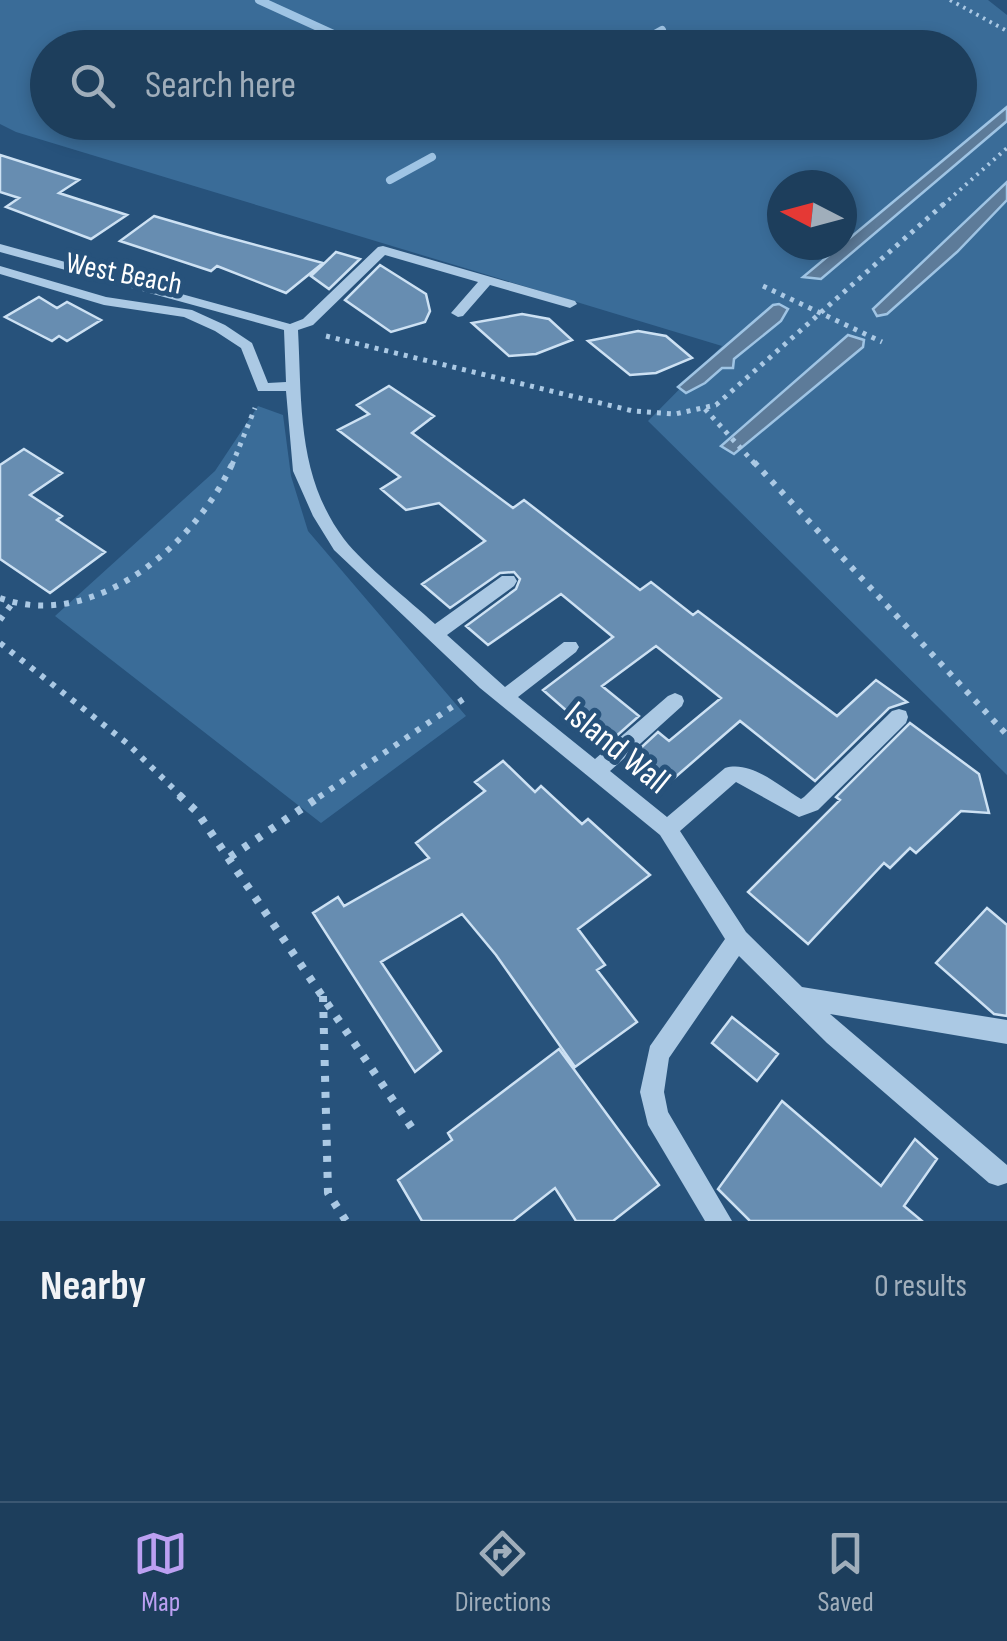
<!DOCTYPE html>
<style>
:root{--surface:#1d3e5c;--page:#2a4965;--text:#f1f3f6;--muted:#a0aebb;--line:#3b5772;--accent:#bca0f2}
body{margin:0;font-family:"Sofia Sans Condensed",sans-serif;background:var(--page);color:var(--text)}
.compass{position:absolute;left:767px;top:170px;width:90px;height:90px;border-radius:50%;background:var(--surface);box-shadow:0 5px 15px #0003;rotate:276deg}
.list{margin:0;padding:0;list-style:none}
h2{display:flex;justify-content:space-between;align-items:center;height:130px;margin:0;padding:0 40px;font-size:42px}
h2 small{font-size:32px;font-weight:400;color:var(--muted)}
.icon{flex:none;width:55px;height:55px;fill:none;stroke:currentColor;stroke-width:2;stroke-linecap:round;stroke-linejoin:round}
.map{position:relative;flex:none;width:1007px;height:1221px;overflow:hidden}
.search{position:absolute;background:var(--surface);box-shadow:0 5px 15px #0003;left:30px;right:30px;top:30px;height:110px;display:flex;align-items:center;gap:25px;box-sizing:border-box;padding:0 35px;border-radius:55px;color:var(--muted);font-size:38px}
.sheet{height:280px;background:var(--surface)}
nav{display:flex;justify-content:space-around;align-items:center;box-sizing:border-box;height:140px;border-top:2px solid var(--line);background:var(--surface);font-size:28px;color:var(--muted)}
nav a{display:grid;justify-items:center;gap:5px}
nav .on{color:var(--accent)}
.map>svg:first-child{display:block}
.green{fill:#3a6c98;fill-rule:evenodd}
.water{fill:#5d7b99;stroke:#9fc4e4;stroke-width:2.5}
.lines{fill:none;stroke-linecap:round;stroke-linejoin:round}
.stream{stroke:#9fc4e4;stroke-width:8}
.building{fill:#678db1;stroke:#cde1f3;stroke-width:2.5}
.path-far3{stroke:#abc9e4;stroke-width:4;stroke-dasharray:2.5 5;stroke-linecap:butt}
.path-far2{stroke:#abc9e4;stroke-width:5;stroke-dasharray:4 6;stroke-linecap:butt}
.path-far1{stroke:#abc9e4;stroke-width:6;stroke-dasharray:5 8;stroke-linecap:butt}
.path{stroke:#abc9e4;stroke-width:8;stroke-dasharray:6 10;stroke-linecap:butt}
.minor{fill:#abc9e4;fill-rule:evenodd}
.labels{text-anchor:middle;stroke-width:10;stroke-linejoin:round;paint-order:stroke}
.far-street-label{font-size:30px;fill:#fff;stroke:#27527b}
.street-label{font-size:35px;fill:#fff;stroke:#27527b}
</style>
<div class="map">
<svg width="1007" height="1221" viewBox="0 0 1007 1221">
<rect width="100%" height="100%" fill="#27527b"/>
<path class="green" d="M0 0H988L1007 15V775L648 421 722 346 16 132 0 124ZM48 48H960V122H48ZM782 185H842V245H782Z
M258 406 283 415 291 476 308 531 466 716 321 823 55 616 215 471Z"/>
<path class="water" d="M1007 107V121L821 279 803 277Z
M1007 182V200L957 252 887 314 877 316 873 309Z
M779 304 788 309 781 321 734 359 733 368H722L705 383 686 393 678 387 773 305Z
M848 335 864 340 863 347 734 454 721 446Z"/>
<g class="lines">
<path class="stream" d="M259 0 364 48
M630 48 662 30
M390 180 432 157"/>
</g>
<path class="building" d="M0 155 79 180 59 193 127 215 91 239 6 207 19 198 0 192Z
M154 216 219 235 323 263 286 293 217 266 211 271 120 241Z
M336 252 360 259 329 289 311 276Z
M380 265 426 294 430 311 425 322 391 332 345 300Z
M39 297 57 308 67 302 101 320 67 341 59 336 52 341 5 317Z
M522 314 549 319 572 340 536 354 509 356 472 323Z
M638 331 666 336 692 358 656 373 630 375 588 341Z
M389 386 434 416 412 433 513 508 524 500 640 590 651 582 693 615 698 611 837 716 876 680 907 702 889 708 815 781 740 721 665 786 632 756 658 732 669 741 721 698 656 646 602 686 639 716 613 739 576 707 568 712 543 690 613 637 561 594 488 645 466 626 516 589 520 579 514 572 500 573 450 608 422 584 485 541 439 503 406 510 381 489 400 477 338 430 369 414 357 405Z
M24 449 62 473 30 495 62 516 57 520 105 552 50 593 0 559V465Z
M910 723 979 774 989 813 961 811 916 853 910 848 890 868 884 863 808 944 748 892 840 800 836 797Z
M503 761 535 792 541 786 582 824 588 819 650 875 578 929 605 965 597 970 637 1022 575 1067 496 955 462 914 381 962 441 1051 415 1072 313 913 338 897 344 906 429 858 416 843 485 791 475 782Z
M987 908 1007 925V1016L994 1014 936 963Z
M732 1017 778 1054 757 1081 712 1043Z
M559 1049 659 1185 613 1221H576L555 1188 513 1221H422L398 1180 452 1140 448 1133Z
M782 1101 881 1186 915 1139 937 1159 904 1206 922 1221H750L718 1189Z"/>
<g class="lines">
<path class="path-far3" d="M950 0 1007 31
M943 205 1007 148"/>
<path class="path-far2" d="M763 286 882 342
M326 336 633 411 675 414 716 405 946 202
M705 409 756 465
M232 465 255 408"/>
<path class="path-far1" d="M754 462 1007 735
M0 598C94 632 196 544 233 462
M0 620 11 605
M0 643 128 744 182 797
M319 797 465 698"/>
<path class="path" d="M179 795 197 812 412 1128
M230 857 322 795
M323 996 328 1193 346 1221"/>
<path class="minor" d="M0 244 290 324 303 319 378 247 383 246 575 301 577 304 570 308 490 285 463 316 458 317 451 313 478 282 385 255 313 325 298 330C302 405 297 476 344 539 365 566 409 600 435 624L502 576H514L517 581 514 586 447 635 505 687 564 642H576L579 647 576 652 518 697 595 759 668 696 675 693 682 696 684 701 682 706 610 771 667 817 725 768C751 760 779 786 801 799L804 797 892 711 899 709 906 711 908 717 906 723 818 810 799 817 736 782 680 831 746 932 802 987 1007 1020V1044L830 1014 1007 1165V1183L998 1186 989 1183 827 1043 739 956 669 1058 664 1092 668 1112 732 1221H705L648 1125 640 1092 650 1046 725 939 660 835 480 688 334 550 313 516 293 471 286 391H258L241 348 215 331 184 317 104 305 0 274V266L106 297 192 310 225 325 252 343 268 383 286 382 284 330 0 252Z"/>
</g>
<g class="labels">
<g class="far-street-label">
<text transform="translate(124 273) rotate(11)" y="10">West Beach</text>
</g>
<g class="street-label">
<text transform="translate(618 747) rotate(39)" y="12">Island Wall</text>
</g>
</g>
</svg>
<svg class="compass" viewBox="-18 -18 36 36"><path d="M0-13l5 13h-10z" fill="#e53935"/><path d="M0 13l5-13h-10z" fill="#a0aebb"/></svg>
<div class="search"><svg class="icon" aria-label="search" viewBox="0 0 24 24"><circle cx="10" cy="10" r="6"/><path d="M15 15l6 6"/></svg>Search here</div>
</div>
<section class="sheet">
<h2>Nearby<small>0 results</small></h2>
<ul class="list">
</ul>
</section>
<nav>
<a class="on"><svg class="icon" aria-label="map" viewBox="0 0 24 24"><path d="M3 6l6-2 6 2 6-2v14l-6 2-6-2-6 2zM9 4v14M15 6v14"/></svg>Map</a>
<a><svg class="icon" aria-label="directions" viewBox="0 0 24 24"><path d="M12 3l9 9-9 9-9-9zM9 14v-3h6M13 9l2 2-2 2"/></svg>Directions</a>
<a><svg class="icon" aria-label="saved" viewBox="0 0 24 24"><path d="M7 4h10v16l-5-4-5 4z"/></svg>Saved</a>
</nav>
